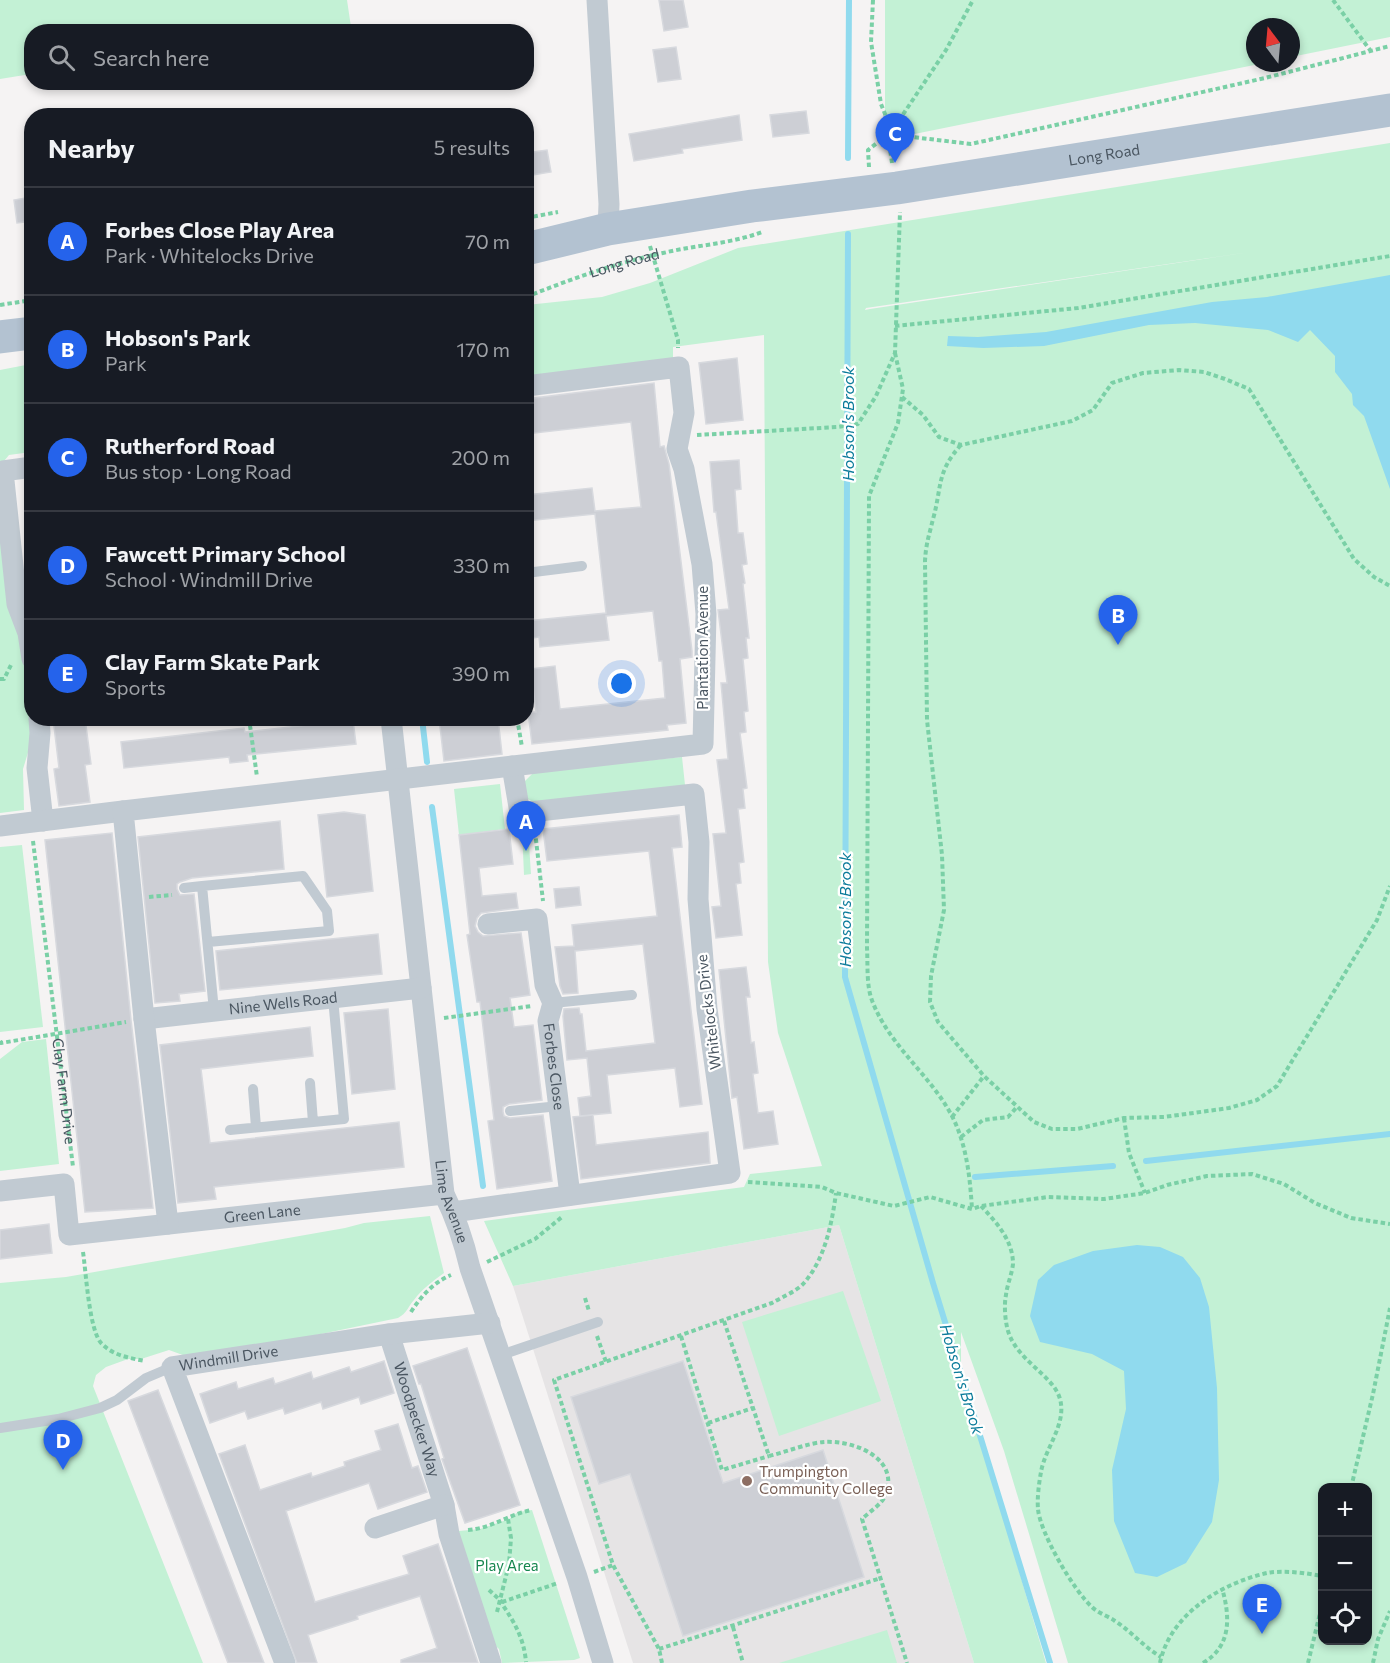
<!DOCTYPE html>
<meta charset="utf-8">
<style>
:root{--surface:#171b24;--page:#242831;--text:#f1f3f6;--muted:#9ea1a6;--line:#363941;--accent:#2563eb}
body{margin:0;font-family:Commissioner,sans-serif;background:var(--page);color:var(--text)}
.controls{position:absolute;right:18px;bottom:18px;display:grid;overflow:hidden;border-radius:12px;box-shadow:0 3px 9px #0003}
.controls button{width:54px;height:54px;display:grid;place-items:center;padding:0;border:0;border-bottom:2px solid var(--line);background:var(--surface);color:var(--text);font:30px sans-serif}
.compass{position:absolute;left:1246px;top:18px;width:54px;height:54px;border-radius:50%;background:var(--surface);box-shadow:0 3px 9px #0003;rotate:344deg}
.you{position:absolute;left:622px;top:684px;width:21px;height:21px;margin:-15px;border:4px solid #fff;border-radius:50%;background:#1a73e8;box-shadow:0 0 0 9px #1a73e833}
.badge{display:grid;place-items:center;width:39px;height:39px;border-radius:50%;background:var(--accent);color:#fff;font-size:20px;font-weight:700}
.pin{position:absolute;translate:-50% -50px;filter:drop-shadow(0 2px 3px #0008)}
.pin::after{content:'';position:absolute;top:32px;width:21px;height:18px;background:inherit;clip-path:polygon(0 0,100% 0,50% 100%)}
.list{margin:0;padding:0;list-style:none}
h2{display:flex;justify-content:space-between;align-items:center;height:78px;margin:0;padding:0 24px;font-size:26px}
h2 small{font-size:20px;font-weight:400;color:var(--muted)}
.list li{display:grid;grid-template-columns:39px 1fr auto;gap:18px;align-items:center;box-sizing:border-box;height:108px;padding:0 24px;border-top:2px solid var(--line)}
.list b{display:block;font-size:22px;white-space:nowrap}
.list p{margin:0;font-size:20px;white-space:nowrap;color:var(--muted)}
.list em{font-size:20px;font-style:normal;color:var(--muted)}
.icon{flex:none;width:33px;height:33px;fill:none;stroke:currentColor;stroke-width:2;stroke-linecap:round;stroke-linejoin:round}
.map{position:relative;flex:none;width:1390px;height:1663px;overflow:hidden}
.search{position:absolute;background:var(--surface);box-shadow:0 3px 9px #0003;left:24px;top:24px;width:510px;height:66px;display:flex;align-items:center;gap:15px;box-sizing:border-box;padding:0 21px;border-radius:24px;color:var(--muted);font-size:22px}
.panel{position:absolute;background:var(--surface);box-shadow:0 3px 9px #0003;left:24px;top:108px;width:510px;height:618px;border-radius:24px}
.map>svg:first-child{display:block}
.education{fill:#e6e4e5}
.green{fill:#c3f1d5;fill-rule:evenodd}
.water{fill:#90daee}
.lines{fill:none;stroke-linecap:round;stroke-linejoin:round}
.stream{stroke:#90daee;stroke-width:6}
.building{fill:#cdcfd5;stroke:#d7d9de;stroke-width:1.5}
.path{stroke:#7ad0a6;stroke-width:4;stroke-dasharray:4.5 3;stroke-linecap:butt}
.service{stroke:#c1cad2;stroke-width:10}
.minor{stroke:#c1cad2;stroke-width:21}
.primary{stroke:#b3c2d1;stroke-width:33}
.education-dot{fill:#8d6e63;stroke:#fff;stroke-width:2}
.labels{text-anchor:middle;stroke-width:4.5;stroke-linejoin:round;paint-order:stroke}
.street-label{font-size:15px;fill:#4a5661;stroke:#fff}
.education-label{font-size:15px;fill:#785e54;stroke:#fff;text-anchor:start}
.park-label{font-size:15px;fill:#17864f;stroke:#fff}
.water-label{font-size:16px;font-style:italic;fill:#0c7c9b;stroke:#fff}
</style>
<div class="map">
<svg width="1390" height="1663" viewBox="0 0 1390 1663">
<rect width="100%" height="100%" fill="#f5f3f3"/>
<path class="education" d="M839 1225 974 1663H633L513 1286Z"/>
<path class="green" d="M0 0H347L351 27 323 32H32L31 74 0 79Z
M885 0H1390V37L1291 57V27H1255V63H1264L885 140Z
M1390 143V1663H1068L1004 1451 961 1332V1374L1046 1663H974L839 1225 513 1286 484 1221 744 1187 750 1174 822 1166 778 1033 768 962 764 335 673 347V359L527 376V305L602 297 650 283 738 248ZM1250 252 870 309 865 310 866 308ZM1322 1488H1368V1640H1322Z
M31 364V452L9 455 0 466V370Z
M0 514 25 645 34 733 23 769 24 810 0 813Z
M682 757 685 785 537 804 526 798 523 783 534 772Z
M500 784 505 829 459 835 454 789Z
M522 829H528L531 874 524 875Z
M22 845 43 1027 0 1032V847Z
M46 1039 59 1164 0 1171V1059L22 1042Z
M430 1216 444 1273C433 1281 422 1289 414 1300 407 1308 407 1313 398 1318L278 1343 191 1358 169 1350 141 1359H128L106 1367 96 1375 93 1386 203 1663H0V1283L66 1277 345 1228 364 1223Z
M843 1291 881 1401 779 1436 742 1322Z
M532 1510 580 1658 574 1660 502 1663 499 1649 490 1641 456 1535 459 1531 480 1529 509 1519 518 1512Z
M887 1630 897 1663H779Z"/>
<path class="water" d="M1390 275V489L1364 416 1353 405 1352 394 1335 372V356L1310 330 1298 342 1268 330 1195 323 1149 325 1044 346 983 348 947 346 948 336 978 337 1046 332 1212 302 1267 297Z
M1137 1245 1160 1247 1183 1257 1200 1278 1209 1307 1217 1388 1219 1480 1212 1522 1186 1563 1157 1577 1135 1573 1114 1521 1112 1470 1126 1409 1124 1371 1092 1354 1040 1342 1030 1316 1038 1280 1054 1265 1093 1251Z"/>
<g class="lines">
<path class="stream" d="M848 158 849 0
M848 234 845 977 933 1283 1050 1663
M422 718 427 762
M432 807 483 1186
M1146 1161 1390 1134
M975 1177 1113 1166"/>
</g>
<path class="building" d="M659 0H683L688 27 664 31Z
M676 47 681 79 658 82 653 50Z
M806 111 809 133 773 137 770 115Z
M739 115 742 140 682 149 683 153 634 161 629 134Z
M547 150 551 172 526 176V153Z
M32 197V221L17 223 14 200Z
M737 358 743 420 706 424 699 363Z
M654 383 660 447 664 446 669 464 692 651V657L680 659 686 723 667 725 668 730 532 744 528 712H536L531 669 555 666 560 709 665 698 662 661H659L653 611 606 616 609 640 540 647 539 637 526 639V621L606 613 595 514 526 521V495L592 488 595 511 641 507 631 422 526 434V399Z
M739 460 741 489 735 490 738 533H743L747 564 742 565 745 583 743 584 749 638H746L748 658 743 659 748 711 744 712 746 732 740 733 747 788 743 789 745 808 738 809 744 862 739 863 741 883 736 884 742 935 716 938 712 907 721 906 713 834 726 833 717 760 728 759 721 683H727L718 610 729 609 716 512H714L710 462Z
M53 718H85L91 764 85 765 90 802 59 806 54 769 59 768Z
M439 718H498L502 754 444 761Z
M353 720 356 744 247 755 248 761 230 763 229 757 124 768 121 742 244 728 245 732Z
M344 812 365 815 373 891 327 897 318 815Z
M679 815 682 847 672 848 702 1104 680 1107 675 1068 607 1075 611 1113 580 1116 578 1098 591 1096 587 1058 567 1060 563 1016 564 1009 579 1008 580 1014H582L586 1051 655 1043 643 944 575 951 578 993 563 994 560 986 555 947 574 946 572 925 657 916 649 851 547 861 543 829Z
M280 821 284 869 192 878 180 882 177 884V889L180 895 194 894 205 991 179 994 180 1001 155 1003 138 837Z
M509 829 513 864 479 868 482 896 516 893 518 908 481 913 477 918 475 926 478 932 483 936 521 933 530 995 510 998 514 1027 533 1025 542 1100 509 1104 503 1107V1112L504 1116 510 1118 543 1115 552 1181 497 1189 488 1121 494 1120 480 1002H477L467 935 470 934 459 835Z
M112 833 131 1020 153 1208 85 1212 45 840Z
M579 887 581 905 556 908 554 889Z
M378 934 382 974 220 990 216 951Z
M746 967 750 997H746L751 1043 754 1042 758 1073 753 1074 758 1113 773 1111 778 1144 744 1149 737 1097 732 1098 719 970Z
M388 1009 395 1089 352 1094 344 1013Z
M310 1027 313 1056 201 1069 210 1143 399 1122 404 1167 214 1187 216 1199 178 1203 160 1045Z
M593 1115 596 1145 708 1132 710 1163 581 1179 573 1117Z
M49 1224 52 1253 0 1259V1230Z
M467 1348 520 1505 465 1523 442 1459 444 1458 421 1384H419L413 1366Z
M384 1361 394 1393 361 1404 359 1397 323 1409 321 1402 285 1414 283 1408 248 1419 245 1411 210 1423 200 1394 236 1382 238 1389 273 1378 275 1384 311 1372 313 1379 349 1367 351 1372Z
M683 1361 723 1483 823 1450 864 1577 683 1636 630 1474 599 1484 571 1397Z
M158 1390 225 1562 264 1663H228L128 1401Z
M398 1424 412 1468 418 1466 427 1492 378 1509 369 1483 286 1511 315 1602 409 1574 403 1556 438 1544 478 1663H401V1660L437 1648 420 1596 357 1616 358 1619 308 1635 317 1663H297L219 1454 245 1445 260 1490 311 1473 312 1477 345 1466 344 1462 381 1450 375 1431Z"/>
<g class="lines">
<g class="path">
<path d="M873 0 871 42 881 104 895 139"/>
<path d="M1333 0 1370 50"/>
<path d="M892 163 890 149 895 139 912 137 971 144 1265 78 1390 46"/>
<path d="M869 167 868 150 892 131 946 50 973 0"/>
<path d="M526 218 558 212"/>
<path d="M650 246 678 340V348"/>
<path id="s1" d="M526 297C571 279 616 263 663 253 696 245 730 244 762 232"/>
<path d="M0 305 32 300"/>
<path d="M895 326 1078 308 1390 256"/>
<path d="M895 353 903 389 898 423 869 496 867 948C868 966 866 987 873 1003 891 1048 933 1077 954 1120 967 1148 970 1178 972 1209"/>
<path d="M902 397 923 415 939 437 961 445 1072 421 1093 410 1112 383 1143 373 1179 370 1204 372 1225 379 1249 389 1354 559 1374 577 1390 586"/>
<path d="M697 435 837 427 858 424 876 396 895 353 900 212"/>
<path d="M961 445C936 472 942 488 933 519 929 536 926 543 925 561L927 720 942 855 944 910 931 976 930 1002 938 1022 984 1076 1034 1122 1052 1129H1077L1124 1118 1164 1117 1229 1108 1257 1100 1277 1086 1377 920 1390 886"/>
<path d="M0 679H4L12 663"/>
<path d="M249 718 257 777"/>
<path d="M517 718 522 747"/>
<path d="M535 831 543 901"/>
<path id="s2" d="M33 841 73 1167"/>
<path d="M149 897 172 895"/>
<path d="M444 1018 532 1006"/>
<path d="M0 1041 1 1043 126 1022"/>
<path d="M952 1117 984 1076"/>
<path d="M1124 1118 1129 1153 1145 1193"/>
<path d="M961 1137 983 1120 1008 1117 1017 1107"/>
<path d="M748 1182 822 1187 836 1193 894 1206 930 1197 972 1209 981 1206 1048 1197 1104 1199 1145 1193 1167 1185 1207 1176 1252 1174 1284 1184 1315 1203 1351 1218 1390 1224"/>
<path d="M981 1206C996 1222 1013 1240 1013 1264 1012 1274 1007 1285 1006 1295 1004 1304 1005 1318 1007 1327 1014 1360 1053 1374 1060 1399 1067 1424 1045 1448 1041 1472 1039 1483 1037 1498 1038 1509 1040 1533 1074 1591 1092 1607 1098 1613 1108 1616 1115 1621 1132 1632 1144 1647 1161 1657"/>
<path d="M83 1252C86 1271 89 1332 102 1344 114 1356 130 1358 145 1361"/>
<path d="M487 1262 535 1239 562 1217"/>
<path d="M585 1298 589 1311"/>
<path d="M411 1312C421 1296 434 1282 451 1275"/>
<path d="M724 1321 769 1456C786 1452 808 1443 824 1442 855 1440 901 1459 885 1496 882 1504 869 1512 862 1519L907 1663"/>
<path d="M597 1336 606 1362"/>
<path d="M681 1336 722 1470 769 1456"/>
<path d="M708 1423 753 1408"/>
<path d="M1351 1488 1373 1394 1390 1308"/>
<path d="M468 1530C493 1528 509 1514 532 1510"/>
<path d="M594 1572 613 1565"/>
<path d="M489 1590 502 1602V1604C515 1623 524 1639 526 1662"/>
<path d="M502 1602 558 1583"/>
<path d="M497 1612 509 1564 511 1538 508 1519"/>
<path d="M733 1627 743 1663"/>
<path d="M659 1649 881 1578"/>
<path d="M662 1663 659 1649 613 1565 554 1380 772 1303C782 1297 797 1291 804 1283 825 1259 832 1223 836 1193"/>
<path d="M1160 1663C1170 1614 1222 1583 1267 1573 1284 1570 1306 1573 1322 1576"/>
<path d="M1203 1663C1232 1646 1230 1616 1222 1588"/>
<path d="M1308 1663 1322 1605"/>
<path d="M1373 1663 1378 1639 1390 1611"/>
</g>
<path class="service" d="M526 573 582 566
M184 888 202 886
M208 942 329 931 327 911 303 876 202 886 214 1011
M553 1003 632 995
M310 1083 313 1122
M253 1089 256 1127
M510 1111 559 1106
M230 1130 344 1119 333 998
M501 1355 598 1322
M0 1428 58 1419 100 1408 117 1400 146 1378 172 1367"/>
<g class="minor">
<path d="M597 0 609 204 608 229"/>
<path d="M32 467 3 471 17 604 28 633 32 659"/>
<path d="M39 718 40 733 37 768 43 821"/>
<path id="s3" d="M391 718 444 1194C456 1218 464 1242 470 1268L577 1577 603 1663"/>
<path d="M0 826 123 811"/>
<path id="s4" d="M488 924 537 919 545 985 553 1003 548 1021 570 1195"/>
<path id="s5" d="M144 1019 421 988"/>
<path id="s6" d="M0 1191 64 1184 69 1235 444 1194"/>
<path d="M453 1212 730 1173 707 1009 698 899 699 842 694 794 520 813 512 766"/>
<path d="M168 1224 144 1019 123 811 703 744 706 614 702 564 684 469 677 449 684 413 679 367 526 386"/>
<path id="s7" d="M389 1334 444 1505 449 1534 491 1663"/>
<path d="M375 1528 444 1505"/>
<path id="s8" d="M285 1663 172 1367 389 1334 490 1323"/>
</g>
<g class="primary">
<path id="s9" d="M526 249 608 229 752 206 897 188 1390 110"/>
<path d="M0 337 32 333"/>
</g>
</g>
<circle class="education-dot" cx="747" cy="1481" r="6"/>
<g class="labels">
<g class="street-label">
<text dy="5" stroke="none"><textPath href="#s9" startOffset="586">Long Road</textPath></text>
<text dy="5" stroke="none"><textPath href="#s1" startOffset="104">Long Road</textPath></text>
<text transform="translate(703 648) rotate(-90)" y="5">Plantation Avenue</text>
<text dy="5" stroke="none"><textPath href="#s5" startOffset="140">Nine Wells Road</textPath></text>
<text transform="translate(709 1012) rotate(-97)" y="5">Whitelocks Drive</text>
<text dy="5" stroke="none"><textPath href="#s4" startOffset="200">Forbes Close</textPath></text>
<text dy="5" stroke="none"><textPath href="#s2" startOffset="252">Clay Farm Drive</textPath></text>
<text dy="5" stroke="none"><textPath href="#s3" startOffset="488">Lime Avenue</textPath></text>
<text dy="5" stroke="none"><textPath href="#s6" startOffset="310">Green Lane</textPath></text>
<text dy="5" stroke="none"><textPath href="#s8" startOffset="374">Windmill Drive</textPath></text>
<text dy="5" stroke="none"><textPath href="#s7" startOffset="90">Woodpecker Way</textPath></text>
</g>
<g class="education-label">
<text x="759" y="1477">Trumpington<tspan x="759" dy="17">Community College</tspan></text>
</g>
<g class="park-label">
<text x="507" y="1571">Play Area</text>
</g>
<g class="water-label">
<text transform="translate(848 424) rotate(-90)" y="6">Hobson's Brook</text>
<text transform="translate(845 910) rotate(-90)" y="6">Hobson's Brook</text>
<text transform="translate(962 1379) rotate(73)" y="6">Hobson's Brook</text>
</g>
</g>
</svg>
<div class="controls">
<button>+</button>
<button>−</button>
<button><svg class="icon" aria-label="locate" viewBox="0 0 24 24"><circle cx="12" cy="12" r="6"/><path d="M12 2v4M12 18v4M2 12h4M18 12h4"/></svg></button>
</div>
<svg class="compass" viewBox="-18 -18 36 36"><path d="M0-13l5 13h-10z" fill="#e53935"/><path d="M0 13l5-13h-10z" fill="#9ea1a6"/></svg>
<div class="you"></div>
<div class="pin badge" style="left:526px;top:851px">A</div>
<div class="pin badge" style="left:1118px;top:645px">B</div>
<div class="pin badge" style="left:895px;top:163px">C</div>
<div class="pin badge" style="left:63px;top:1470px">D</div>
<div class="pin badge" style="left:1262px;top:1634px">E</div>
<div class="search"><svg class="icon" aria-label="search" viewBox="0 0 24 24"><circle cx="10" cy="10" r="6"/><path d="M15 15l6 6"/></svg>Search here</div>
<section class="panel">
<h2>Nearby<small>5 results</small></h2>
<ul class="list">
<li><span class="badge">A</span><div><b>Forbes Close Play Area</b><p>Park · Whitelocks Drive</p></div><em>70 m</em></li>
<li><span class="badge">B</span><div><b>Hobson's Park</b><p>Park</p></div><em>170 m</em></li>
<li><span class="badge">C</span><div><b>Rutherford Road</b><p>Bus stop · Long Road</p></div><em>200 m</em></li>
<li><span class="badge">D</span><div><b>Fawcett Primary School</b><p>School · Windmill Drive</p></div><em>330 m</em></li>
<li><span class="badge">E</span><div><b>Clay Farm Skate Park</b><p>Sports</p></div><em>390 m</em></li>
</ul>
</section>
</div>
